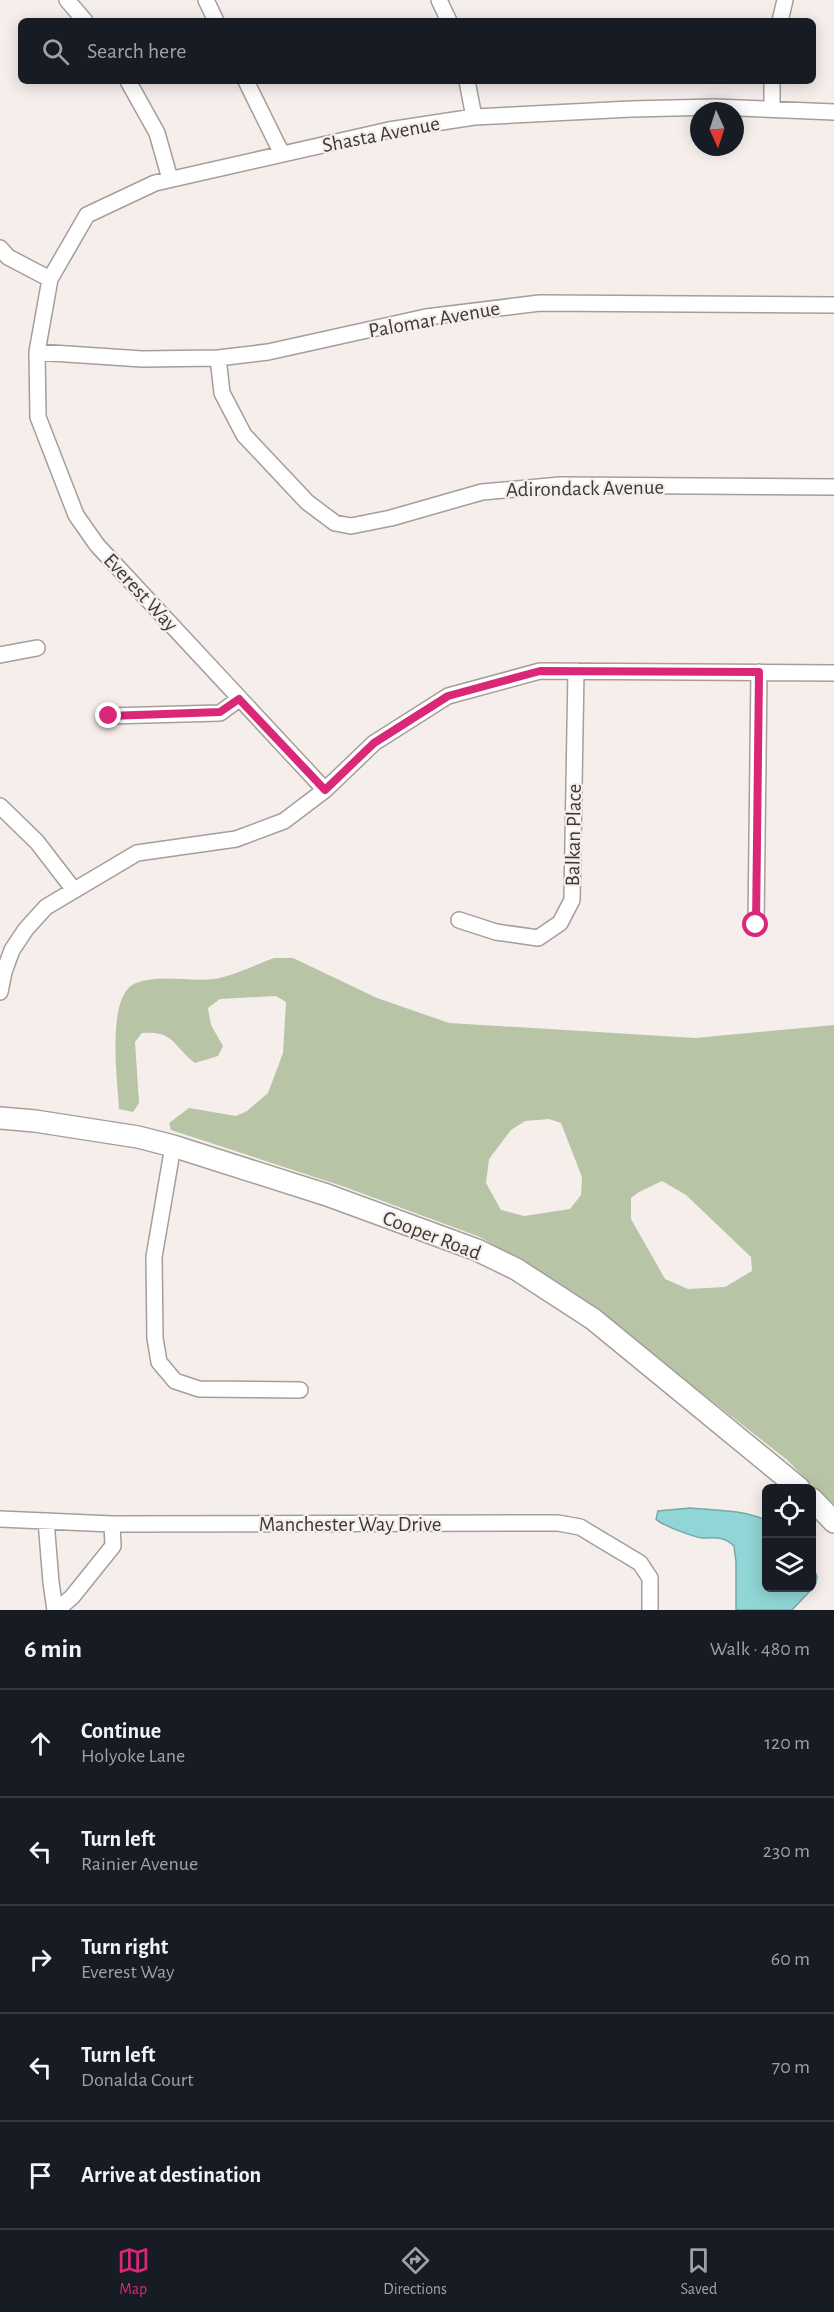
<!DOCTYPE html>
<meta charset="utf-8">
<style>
:root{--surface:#171b24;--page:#20242c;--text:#f1f3f6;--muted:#9ea1a6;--line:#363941;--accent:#db2777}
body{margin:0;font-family:"Alegreya Sans",sans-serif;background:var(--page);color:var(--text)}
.controls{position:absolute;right:18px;bottom:18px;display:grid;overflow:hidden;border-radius:9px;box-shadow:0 3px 15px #0003}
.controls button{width:54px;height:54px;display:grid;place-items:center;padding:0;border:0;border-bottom:2px solid var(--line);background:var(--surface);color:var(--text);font:30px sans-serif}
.compass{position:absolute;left:690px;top:102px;width:54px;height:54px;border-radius:50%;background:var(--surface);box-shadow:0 3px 15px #0003;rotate:177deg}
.stop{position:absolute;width:18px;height:18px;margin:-14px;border:4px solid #db2777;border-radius:50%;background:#fff}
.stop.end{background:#db2777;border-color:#fff;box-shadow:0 2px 6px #0008}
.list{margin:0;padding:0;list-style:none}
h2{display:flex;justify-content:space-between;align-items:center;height:78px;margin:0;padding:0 24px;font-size:26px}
h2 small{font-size:20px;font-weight:400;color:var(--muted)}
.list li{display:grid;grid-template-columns:39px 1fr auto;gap:18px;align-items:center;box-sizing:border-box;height:108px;padding:0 24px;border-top:2px solid var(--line)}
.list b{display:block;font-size:22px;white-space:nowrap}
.list p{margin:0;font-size:20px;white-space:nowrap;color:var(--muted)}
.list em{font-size:20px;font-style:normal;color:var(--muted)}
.icon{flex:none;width:33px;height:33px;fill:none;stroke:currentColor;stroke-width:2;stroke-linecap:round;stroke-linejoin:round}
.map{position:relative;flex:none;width:834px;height:1610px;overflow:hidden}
.search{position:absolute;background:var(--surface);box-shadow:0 3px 15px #0003;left:18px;right:18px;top:18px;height:66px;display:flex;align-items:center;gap:15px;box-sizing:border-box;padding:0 21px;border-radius:9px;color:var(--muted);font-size:22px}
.sheet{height:618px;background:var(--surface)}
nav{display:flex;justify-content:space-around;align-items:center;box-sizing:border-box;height:84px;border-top:2px solid var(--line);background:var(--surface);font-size:16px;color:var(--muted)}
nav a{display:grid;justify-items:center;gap:3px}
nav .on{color:var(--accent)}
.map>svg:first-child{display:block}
.green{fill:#b7c4a5;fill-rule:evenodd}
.water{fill:#90d6d6;stroke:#77a7a7;stroke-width:1.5}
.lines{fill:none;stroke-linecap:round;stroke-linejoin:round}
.street-casing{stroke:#a59e9b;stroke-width:18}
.secondary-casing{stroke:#a59e9b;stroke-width:24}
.street{stroke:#fff;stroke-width:15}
.secondary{stroke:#fff;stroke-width:21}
.route{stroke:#db2777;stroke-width:8}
.labels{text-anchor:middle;stroke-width:4.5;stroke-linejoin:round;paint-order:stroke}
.street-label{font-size:21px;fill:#3c3938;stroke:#f6eeeb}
</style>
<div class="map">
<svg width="834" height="1610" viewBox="0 0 834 1610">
<rect width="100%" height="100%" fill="#f6eeeb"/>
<path class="green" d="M274 958H293L377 998 449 1023 695 1038 834 1025V1507L786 1459 570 1290 480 1237 342 1186 171 1130 169 1123 189 1108 236 1116 247 1111 268 1093 283 1053 286 1002 276 996 220 999 208 1008 211 1025 223 1046 218 1056 195 1063C173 1046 174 1030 142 1033L135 1042 139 1103 133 1112 119 1109C118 1082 105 995 136 983 160 974 189 982 214 979 233 976 255 965 274 958ZM549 1119 561 1123 582 1177 581 1195 570 1209 524 1216 501 1210 486 1183 489 1159 511 1130 525 1121ZM662 1181 686 1195 751 1257 752 1271 725 1287 688 1289 665 1279 631 1219V1198L639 1192Z"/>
<path class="water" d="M690 1508C716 1510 742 1510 766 1520V1588H812V1565L817 1576 816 1583 809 1592 792 1610H736V1562L734 1546C724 1536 715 1538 702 1538 694 1537 661 1525 656 1519L658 1511Z"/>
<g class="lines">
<g class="street-casing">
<path id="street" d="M67 0 85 21
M206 0 216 21
M439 0 449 21
M780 21 785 0
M128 81 157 133 170 179
M246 81 282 154
M467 81 474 117
M772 108V81
M0 248 8 257 50 279
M37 352 142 359 218 358 268 352 426 317 540 303 834 305
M218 358 222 393 244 435 307 502 335 523 351 526 391 518 482 492 560 485 834 487
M0 655 37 648
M109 716 220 713 239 699
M325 790 97 545 76 515 38 417 37 352 50 279 87 215 155 183 389 130 474 117 631 109 715 107 834 112
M0 806 37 842 74 890
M459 920 496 932 538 938 560 923 572 900 576 671
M756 925 759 672
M0 992 4 972 12 950 26 929 46 907 137 853 236 839 284 821 325 790 374 743 448 696 540 671 834 673
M173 1146 154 1257 155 1338 159 1362 175 1381 199 1389 300 1390
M0 1519 112 1524 558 1523 580 1527 640 1563 650 1578V1610
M46 1521 51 1582 55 1610
M57 1610 72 1597 113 1546 112 1524"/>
</g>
<g class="secondary-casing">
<path id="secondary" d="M0 1118 35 1121 138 1137 173 1146 327 1195 477 1250 516 1269 593 1319 799 1488
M812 1499 834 1522"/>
</g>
<use href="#street" class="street"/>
<use href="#secondary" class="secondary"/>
</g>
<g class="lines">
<path class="route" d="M109 716 220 712 239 699 325 790 374 743 448 696 540 671 759 672 756 925"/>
</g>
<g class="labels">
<g class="street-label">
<text transform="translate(381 134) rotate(-11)" y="7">Shasta Avenue</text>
<text transform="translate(434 319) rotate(-10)" y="7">Palomar Avenue</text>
<text transform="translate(585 488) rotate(-1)" y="7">Adirondack Avenue</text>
<text transform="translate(141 592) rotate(47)" y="7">Everest Way</text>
<text transform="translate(573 835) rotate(-89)" y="7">Balkan Place</text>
<text transform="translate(432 1235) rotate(21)" y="7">Cooper Road</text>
<text x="350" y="1531">Manchester Way Drive</text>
</g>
</g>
</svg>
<div class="controls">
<button><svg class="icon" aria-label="locate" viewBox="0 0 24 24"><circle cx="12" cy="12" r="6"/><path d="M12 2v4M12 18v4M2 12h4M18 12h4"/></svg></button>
<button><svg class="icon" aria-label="layers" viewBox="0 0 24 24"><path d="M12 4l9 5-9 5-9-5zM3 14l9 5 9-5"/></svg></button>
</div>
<svg class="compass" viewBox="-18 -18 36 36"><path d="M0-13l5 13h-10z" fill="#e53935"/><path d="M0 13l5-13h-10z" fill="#9ea1a6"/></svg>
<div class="stop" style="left:756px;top:925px"></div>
<div class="stop end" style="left:109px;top:716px"></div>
<div class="search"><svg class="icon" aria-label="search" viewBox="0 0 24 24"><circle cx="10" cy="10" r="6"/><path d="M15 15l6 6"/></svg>Search here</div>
</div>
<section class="sheet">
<h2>6 min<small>Walk · 480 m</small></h2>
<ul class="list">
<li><svg class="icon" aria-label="ahead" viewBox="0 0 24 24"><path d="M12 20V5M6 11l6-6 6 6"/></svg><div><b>Continue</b><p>Holyoke Lane</p></div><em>120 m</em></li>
<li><svg class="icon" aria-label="left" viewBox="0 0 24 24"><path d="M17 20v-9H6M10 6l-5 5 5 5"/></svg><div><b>Turn left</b><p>Rainier Avenue</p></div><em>230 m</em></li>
<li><svg class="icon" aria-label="right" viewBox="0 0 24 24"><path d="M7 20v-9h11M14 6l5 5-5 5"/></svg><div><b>Turn right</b><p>Everest Way</p></div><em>60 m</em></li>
<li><svg class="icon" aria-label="left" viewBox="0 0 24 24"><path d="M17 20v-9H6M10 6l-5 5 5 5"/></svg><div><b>Turn left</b><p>Donalda Court</p></div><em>70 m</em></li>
<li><svg class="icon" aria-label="arrive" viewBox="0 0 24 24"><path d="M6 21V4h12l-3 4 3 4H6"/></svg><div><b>Arrive at destination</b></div></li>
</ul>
</section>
<nav>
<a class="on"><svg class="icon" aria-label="map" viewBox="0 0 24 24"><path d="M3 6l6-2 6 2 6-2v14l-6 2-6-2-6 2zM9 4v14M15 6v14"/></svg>Map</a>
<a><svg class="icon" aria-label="directions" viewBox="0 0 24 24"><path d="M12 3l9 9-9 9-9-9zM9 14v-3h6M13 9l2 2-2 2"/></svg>Directions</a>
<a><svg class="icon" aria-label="saved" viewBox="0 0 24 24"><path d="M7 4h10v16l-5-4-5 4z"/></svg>Saved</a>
</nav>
